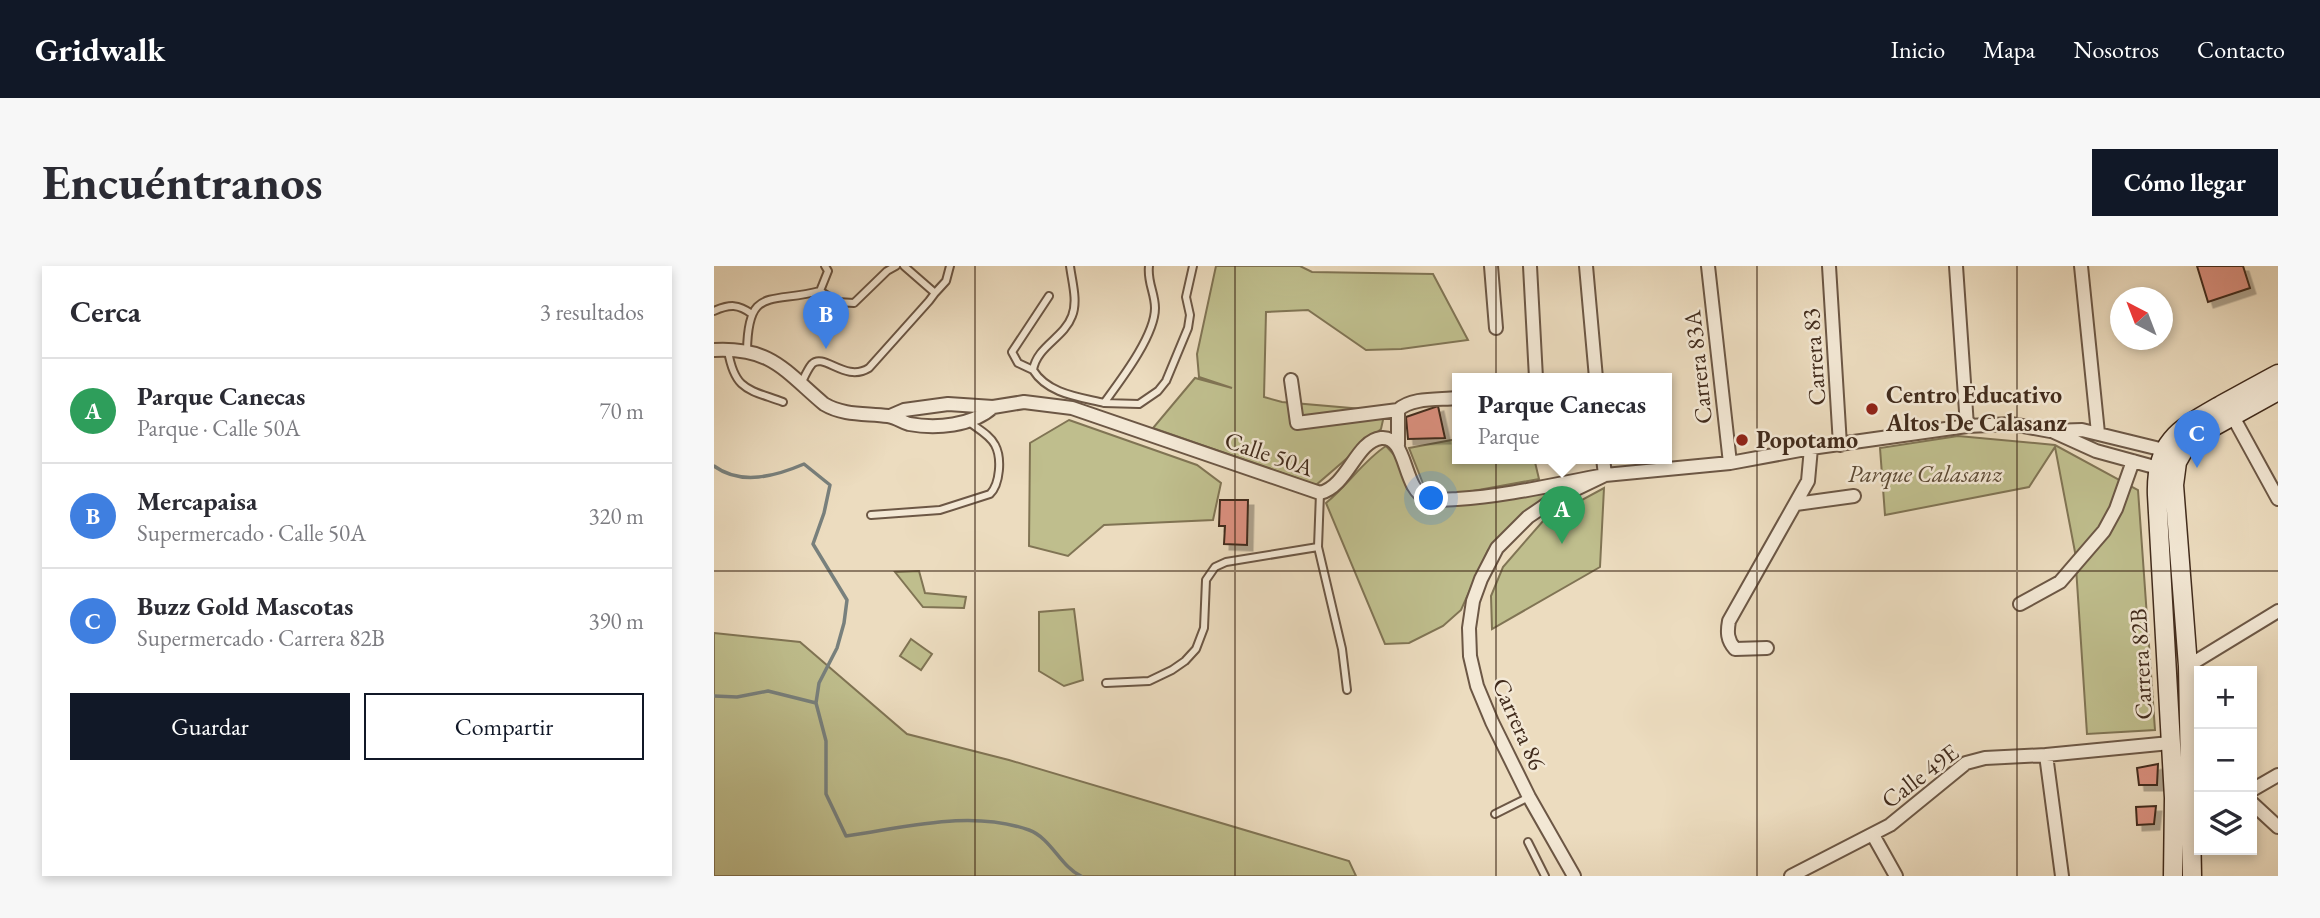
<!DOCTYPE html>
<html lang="es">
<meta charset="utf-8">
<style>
:root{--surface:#fff;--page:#f7f7f7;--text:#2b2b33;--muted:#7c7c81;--line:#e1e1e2;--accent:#111827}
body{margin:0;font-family:"EB Garamond",serif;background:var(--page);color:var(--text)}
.controls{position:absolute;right:21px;bottom:21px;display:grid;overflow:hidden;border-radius:0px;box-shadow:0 4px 10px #0003}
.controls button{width:63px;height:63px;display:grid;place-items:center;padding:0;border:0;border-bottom:2px solid var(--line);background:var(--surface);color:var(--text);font:35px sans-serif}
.compass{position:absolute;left:1396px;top:21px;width:63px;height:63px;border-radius:50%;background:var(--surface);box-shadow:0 4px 10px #0003;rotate:318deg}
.you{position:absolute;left:718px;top:233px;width:24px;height:24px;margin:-18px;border:5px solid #fff;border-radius:50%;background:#1a73e8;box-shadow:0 0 0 10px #1a73e833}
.badge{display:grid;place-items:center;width:46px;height:46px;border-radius:50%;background:var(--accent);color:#fff;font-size:23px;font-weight:700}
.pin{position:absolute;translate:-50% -58px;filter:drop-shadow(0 2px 4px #0008)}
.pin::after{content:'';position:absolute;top:37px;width:24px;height:21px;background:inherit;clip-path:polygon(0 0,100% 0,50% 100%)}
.popup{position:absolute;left:738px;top:107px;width:220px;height:91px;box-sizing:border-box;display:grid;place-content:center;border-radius:0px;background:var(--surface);filter:drop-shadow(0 2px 5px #0005);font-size:23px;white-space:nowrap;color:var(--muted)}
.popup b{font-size:26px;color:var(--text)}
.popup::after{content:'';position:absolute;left:50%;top:100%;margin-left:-14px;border:14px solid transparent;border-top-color:var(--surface)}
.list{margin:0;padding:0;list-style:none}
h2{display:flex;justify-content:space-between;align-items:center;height:91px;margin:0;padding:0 28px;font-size:30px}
h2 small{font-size:23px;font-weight:400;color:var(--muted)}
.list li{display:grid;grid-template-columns:46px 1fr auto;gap:21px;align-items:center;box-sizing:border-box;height:105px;padding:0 28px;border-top:2px solid var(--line)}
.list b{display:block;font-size:26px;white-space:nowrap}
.list p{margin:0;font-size:23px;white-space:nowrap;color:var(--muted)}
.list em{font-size:23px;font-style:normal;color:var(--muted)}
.actions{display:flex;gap:14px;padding:21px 28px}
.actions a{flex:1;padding:16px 0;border:2px solid var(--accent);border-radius:0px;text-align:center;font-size:24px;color:var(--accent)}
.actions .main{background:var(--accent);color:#fff}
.icon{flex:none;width:38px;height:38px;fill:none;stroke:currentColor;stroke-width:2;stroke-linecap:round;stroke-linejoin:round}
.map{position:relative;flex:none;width:1564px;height:610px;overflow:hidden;border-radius:0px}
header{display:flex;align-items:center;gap:42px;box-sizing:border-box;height:98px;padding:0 35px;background:var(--accent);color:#fff}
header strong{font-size:33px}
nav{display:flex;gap:38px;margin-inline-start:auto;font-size:24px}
.intro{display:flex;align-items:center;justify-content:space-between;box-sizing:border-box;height:168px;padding:0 42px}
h1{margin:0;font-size:49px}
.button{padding:18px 32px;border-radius:0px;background:var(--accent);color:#fff;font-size:24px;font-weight:700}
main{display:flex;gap:42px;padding:0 42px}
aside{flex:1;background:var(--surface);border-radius:0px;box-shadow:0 4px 10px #0003}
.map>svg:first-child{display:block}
.green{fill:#bfbe8d;stroke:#807454;stroke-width:2}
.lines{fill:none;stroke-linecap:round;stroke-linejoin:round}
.stream{stroke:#78807d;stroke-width:3.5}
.building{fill:#db907f;stroke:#412b1c;stroke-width:2;filter:url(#shadow)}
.lane-casing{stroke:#6c5745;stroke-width:10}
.street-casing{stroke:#6c5745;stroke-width:16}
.secondary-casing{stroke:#412b1c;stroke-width:21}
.lane{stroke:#f3e8d5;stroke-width:6}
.street{stroke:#f3e8d5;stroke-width:12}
.secondary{stroke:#f3e8d5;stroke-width:18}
.grid{fill:none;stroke:#412b1c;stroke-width:2;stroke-opacity:0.55}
.poi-dot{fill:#8f2418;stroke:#f3e8d5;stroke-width:2.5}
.labels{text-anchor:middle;stroke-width:5;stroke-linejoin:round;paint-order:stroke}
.street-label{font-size:24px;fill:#412b1c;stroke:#f3e8d5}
.poi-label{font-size:24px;font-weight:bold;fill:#412b1c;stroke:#f3e8d5;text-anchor:start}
.park-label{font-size:24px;font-style:italic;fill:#5a4833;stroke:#f3e8d5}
</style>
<header>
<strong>Gridwalk</strong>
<nav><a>Inicio</a><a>Mapa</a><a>Nosotros</a><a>Contacto</a></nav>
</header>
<div class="intro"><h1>Encuéntranos</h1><a class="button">Cómo llegar</a></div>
<main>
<aside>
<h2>Cerca<small>3 resultados</small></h2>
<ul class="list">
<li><span class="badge" style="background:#2e9e5b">A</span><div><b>Parque Canecas</b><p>Parque · Calle 50A</p></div><em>70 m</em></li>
<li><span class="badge" style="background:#3f7fe0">B</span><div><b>Mercapaisa</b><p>Supermercado · Calle 50A</p></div><em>320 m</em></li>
<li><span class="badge" style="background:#3f7fe0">C</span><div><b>Buzz Gold Mascotas</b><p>Supermercado · Carrera 82B</p></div><em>390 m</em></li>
</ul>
<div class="actions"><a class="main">Guardar</a><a>Compartir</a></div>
</aside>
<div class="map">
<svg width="1564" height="610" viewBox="0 0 1564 610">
<defs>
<filter id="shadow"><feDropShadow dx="5.5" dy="5.5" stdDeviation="0" flood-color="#0004"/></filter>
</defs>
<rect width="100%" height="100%" fill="#ecdcbf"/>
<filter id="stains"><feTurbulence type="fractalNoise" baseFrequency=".00286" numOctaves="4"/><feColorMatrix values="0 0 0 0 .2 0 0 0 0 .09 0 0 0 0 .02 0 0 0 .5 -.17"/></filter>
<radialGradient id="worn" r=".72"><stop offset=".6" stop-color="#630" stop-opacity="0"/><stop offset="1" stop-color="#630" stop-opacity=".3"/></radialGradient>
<path class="green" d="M502 0H586L598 6 719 8 754 74 687 83 652 84 594 44 552 46 550 131 568 136 671 145 667 163 602 219 439 162 481 112 518 122 485 111 483 88Z
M355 154 483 199 507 217 499 254 390 259 354 290 315 280 316 177Z
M1244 170 1341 179 1424 224 1441 464 1373 468 1361 286 1341 181 1315 221 1171 249 1166 182Z
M743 173V192H820L825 213 737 229 710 220 695 182Z
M672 180 683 192 693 223 706 236 750 239 835 226 774 284 747 344 729 360 695 377 671 378 612 237C633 220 650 194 672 180Z
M890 222 886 301 778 363 777 330 789 301 829 255Z
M205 305 211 327 252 331 250 342 209 341 181 306Z
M360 343 369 414 350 420 325 405V346Z
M0 367 86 376 193 468 295 494 635 595 642 610H0Z
M197 373 218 388 207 404 186 390Z"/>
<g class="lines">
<path class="stream" d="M0 200C27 220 62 210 90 198L116 219 110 247 99 278 133 334 130 357 123 382 105 417 102 437
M0 430 23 431 54 425 102 437 112 475V528L132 570C190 562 256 543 315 564 337 572 347 601 367 610"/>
</g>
<path class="building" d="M1483 0H1529L1536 22 1494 36Z
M724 140 731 172 694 173 692 151Z
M506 234H534L533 279 510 278 511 260H505Z
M1444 498 1443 519H1425L1423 502Z
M1442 540 1440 558 1423 559 1422 541Z"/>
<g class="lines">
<g class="lane-casing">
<path id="lane" d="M356 0C358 16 364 35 358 50 350 72 323 80 319 104 334 128 365 131 390 137
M435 0C433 16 441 27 441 42 441 70 406 115 390 137L425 138 444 125 452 115 474 62 476 49 472 31 479 0
M106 25 123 36 140 37 173 5 182 0
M221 27 232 15 236 0
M0 45C16 38 24 38 38 48
M14 85C21 125 34 123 69 136
M33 85C34 20 55 38 106 25L114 5 111 0
M319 104 304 97 298 86 335 30
M87 118C90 112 93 104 98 98 110 86 131 117 155 102L215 35 221 27 190 0
M606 227 604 281 628 383 633 424
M157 249 226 244 276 228C286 218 288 192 281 179 276 169 264 163 255 156
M392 417 435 415 458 404 471 395 482 383 490 362 492 314 501 301 512 296 604 281
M781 548 815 531
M814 576 831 610"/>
</g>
<g class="street-casing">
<path id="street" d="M777 0 782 62
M816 0 822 112
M872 0 882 112
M994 0 1016 197
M1115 0 1126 179
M1242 0 1253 160
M1367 0 1384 167
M0 84C57 81 70 104 110 138 130 150 152 147 174 150 182 151 188 156 195 158 222 163 258 160 279 141
M577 114 583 157 684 144
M1518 149 1564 233
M176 150 190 144 234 138 279 141 310 136 358 142 606 227C634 220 642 175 667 172 694 169 688 223 712 232 721 236 733 233 743 233 793 230 842 218 891 209L889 192
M1340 166 1382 185 1444 202 1452 200
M684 179V144C698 131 725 134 743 132
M1082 238 1140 230
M1306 338 1346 316 1390 265 1402 243 1419 195
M1053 382 1021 383C1013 374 1013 366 1015 355L1094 215 1097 182
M1474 400 1564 345
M1332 489 1348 610
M1538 524 1564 509
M1538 537 1564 561
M1159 569 1182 610
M860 610 815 531 778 456 763 420 756 390 755 362 759 335 767 313 783 282 814 251 839 234 891 209 1016 197 1097 182 1253 160 1298 158 1336 165 1368 164 1450 184 1455 189
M1077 610 1176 559 1252 497 1271 492 1332 489 1456 477"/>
</g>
<g class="secondary-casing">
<path id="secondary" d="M1459 610 1460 532 1443 229C1441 175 1465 163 1507 139 1526 129 1545 118 1564 108
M1478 610 1474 400 1460 219 1463 196 1472 180 1481 171 1564 125"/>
</g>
<use href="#lane" class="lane"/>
<use href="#street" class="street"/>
<use href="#secondary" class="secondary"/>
</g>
<path class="grid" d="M261 0V610M521 0V610M782 0V610M1043 0V610M1303 0V610M0 305H1564"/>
<g class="poi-dot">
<circle cx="1158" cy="143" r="7"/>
<circle cx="1028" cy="174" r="7"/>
</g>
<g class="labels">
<g class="street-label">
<text transform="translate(1100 91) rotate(-94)" y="8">Carrera 83</text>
<text transform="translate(984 101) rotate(-96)" y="8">Carrera 83A</text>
<text transform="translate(555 188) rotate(19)" y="8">Calle 50A</text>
<text transform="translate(1427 398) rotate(-93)" y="8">Carrera 82B</text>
<text transform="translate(805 458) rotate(66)" y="8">Carrera 86</text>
<text transform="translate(1206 510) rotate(-37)" y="8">Calle 49E</text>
</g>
<g class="poi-label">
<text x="1172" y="137">Centro Educativo<tspan x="1172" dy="28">Altos De Calasanz</tspan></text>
<text x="1042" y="182">Popotamo</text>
</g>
<g class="park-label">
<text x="1211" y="216">Parque Calasanz</text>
</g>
</g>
<rect width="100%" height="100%" filter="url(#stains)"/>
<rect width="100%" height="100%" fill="url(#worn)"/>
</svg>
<div class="controls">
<button>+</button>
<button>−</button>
<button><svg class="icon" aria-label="layers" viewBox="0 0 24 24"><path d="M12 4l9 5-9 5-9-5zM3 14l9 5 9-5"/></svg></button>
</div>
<svg class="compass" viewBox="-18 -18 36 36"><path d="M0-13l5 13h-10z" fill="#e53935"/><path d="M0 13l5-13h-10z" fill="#7c7c81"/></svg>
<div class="you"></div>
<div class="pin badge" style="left:848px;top:278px;background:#2e9e5b">A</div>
<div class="popup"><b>Parque Canecas</b>Parque</div>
<div class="pin badge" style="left:112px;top:83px;background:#3f7fe0">B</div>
<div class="pin badge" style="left:1483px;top:202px;background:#3f7fe0">C</div>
</div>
</main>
